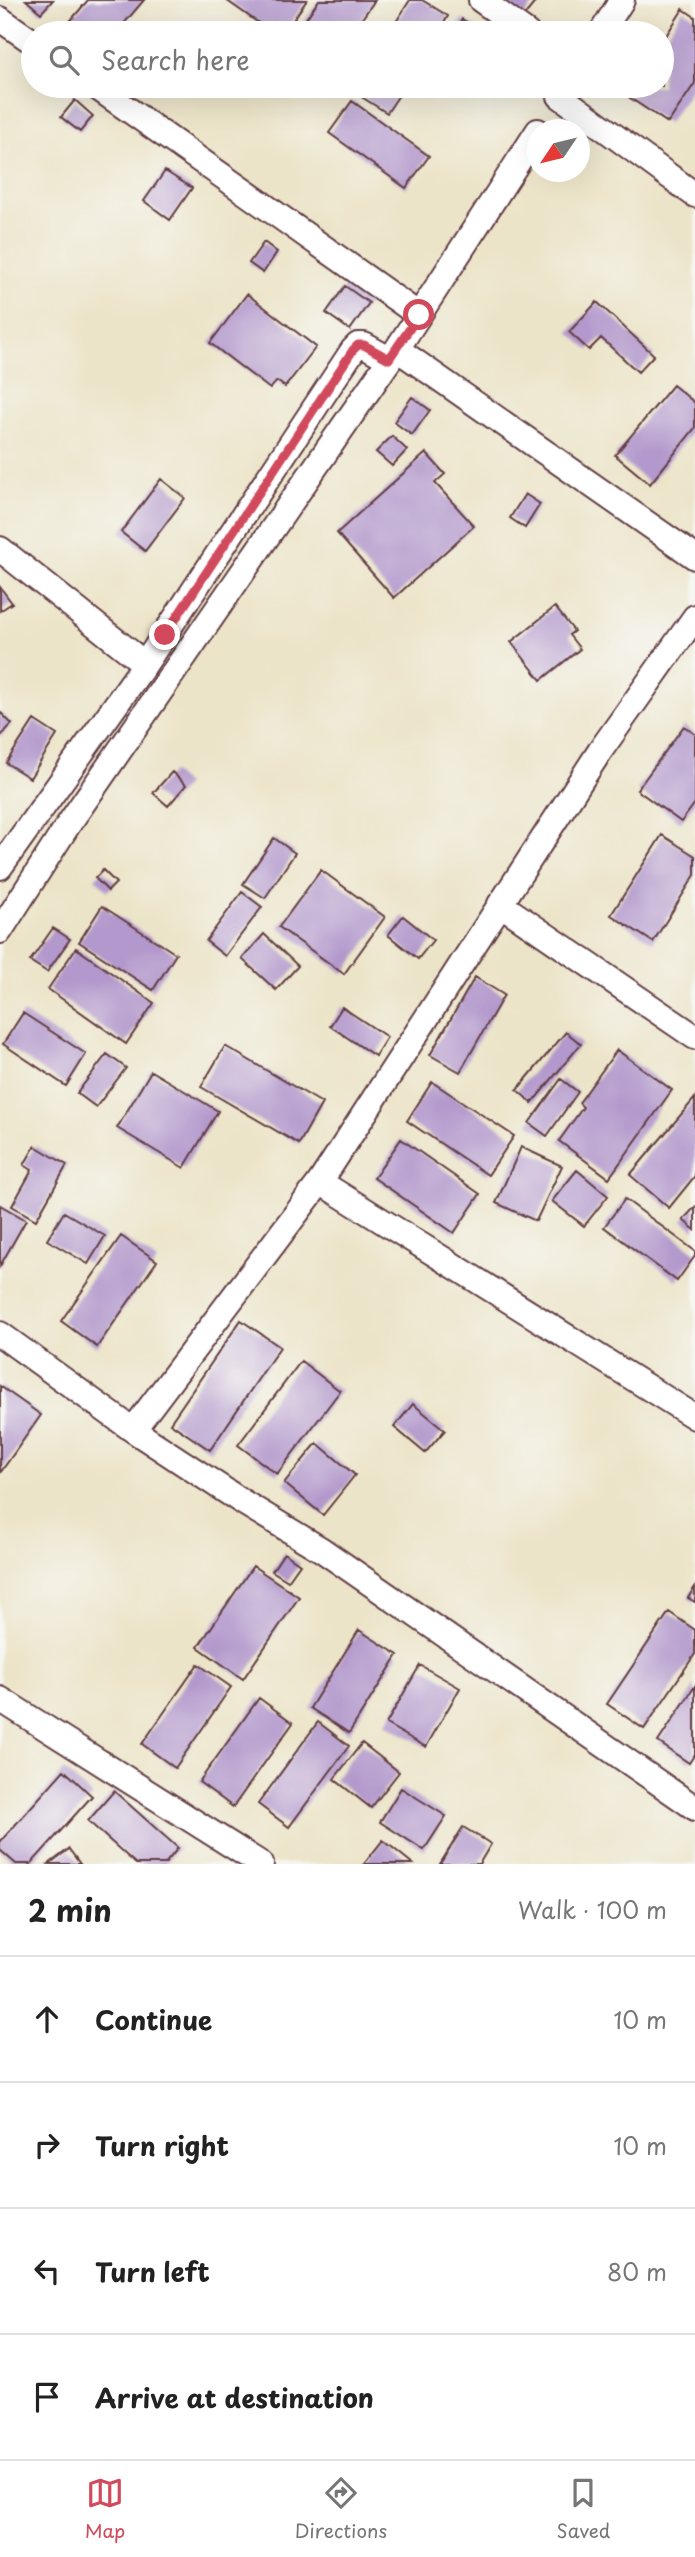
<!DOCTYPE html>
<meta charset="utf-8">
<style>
:root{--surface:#fff;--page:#f6f6f6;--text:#222;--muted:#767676;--line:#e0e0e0;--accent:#d1495b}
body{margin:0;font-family:"Playpen Sans",sans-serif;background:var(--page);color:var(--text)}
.compass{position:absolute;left:527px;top:119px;width:63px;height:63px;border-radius:50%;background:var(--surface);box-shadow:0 7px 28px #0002;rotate:235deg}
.stop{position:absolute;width:21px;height:21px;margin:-16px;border:5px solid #d1495b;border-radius:50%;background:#fff}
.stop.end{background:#d1495b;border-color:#fff;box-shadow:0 2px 7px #0008}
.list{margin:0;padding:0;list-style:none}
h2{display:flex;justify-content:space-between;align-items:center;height:91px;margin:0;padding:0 28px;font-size:30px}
h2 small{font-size:23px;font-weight:400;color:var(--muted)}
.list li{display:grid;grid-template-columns:46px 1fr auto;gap:21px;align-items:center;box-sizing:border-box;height:126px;padding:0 28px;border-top:2px solid var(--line)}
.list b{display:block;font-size:26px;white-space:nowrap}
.list em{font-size:23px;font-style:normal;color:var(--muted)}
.icon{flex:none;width:38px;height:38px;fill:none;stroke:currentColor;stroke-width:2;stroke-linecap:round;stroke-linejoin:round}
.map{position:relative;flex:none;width:695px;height:1864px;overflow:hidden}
.search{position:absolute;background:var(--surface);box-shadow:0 7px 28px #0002;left:21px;right:21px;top:21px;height:77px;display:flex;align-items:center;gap:18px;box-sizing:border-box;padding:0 24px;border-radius:38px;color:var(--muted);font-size:26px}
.sheet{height:595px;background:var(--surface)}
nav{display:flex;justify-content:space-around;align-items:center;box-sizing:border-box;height:98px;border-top:2px solid var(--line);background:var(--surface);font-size:19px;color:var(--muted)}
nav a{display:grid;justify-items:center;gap:4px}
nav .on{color:var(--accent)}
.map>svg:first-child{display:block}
.building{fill:#b298cc}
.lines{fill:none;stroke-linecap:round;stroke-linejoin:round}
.minor-casing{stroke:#623d43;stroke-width:28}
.minor{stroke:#fff;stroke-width:24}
.route{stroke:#d1495b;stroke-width:9}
</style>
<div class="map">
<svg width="695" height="1864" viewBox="0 0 695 1864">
<rect width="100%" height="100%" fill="#f6f6f2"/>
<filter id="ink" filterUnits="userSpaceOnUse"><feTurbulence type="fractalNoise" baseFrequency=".0143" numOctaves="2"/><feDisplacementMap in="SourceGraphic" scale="14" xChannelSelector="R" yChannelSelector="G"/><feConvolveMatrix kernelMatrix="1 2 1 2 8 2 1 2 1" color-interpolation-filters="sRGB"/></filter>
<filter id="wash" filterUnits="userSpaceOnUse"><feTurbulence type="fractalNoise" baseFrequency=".00686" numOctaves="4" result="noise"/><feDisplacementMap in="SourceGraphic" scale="28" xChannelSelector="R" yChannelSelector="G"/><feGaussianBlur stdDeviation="1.57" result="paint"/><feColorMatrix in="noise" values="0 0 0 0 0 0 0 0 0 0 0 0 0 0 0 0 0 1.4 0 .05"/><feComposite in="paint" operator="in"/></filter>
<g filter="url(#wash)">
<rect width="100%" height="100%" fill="#ece4c8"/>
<g id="blocks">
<path class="building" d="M26 0H53L41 13Z
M88 0H144L116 33H60Z
M226 0H307L284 33H273Z
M319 0H375L352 33H296Z
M410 0H422L448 16 438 33H389Z
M505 0H537L523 17 504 2Z
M683 9 695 17V83L668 123 627 96 634 86H662V42Z
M462 19 485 33H453Z
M355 86H405L387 113 352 91Z
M75 100 93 116 80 132 61 117Z
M352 101 429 156 406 188 329 133Z
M165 171 192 188 170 220 144 201Z
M264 242 277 252 263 273 249 263Z
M345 286 369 303 350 330 326 313Z
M247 294 316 347 285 387 277 381 270 389 210 343Z
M597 302 654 355 638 372 601 338 589 350 569 332Z
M673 385 695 403V428L650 484 615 455Z
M412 397 430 410 412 435 394 422Z
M392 436 407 450 392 466 376 452Z
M426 453 445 474 435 483 474 526 394 598 337 533Z
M161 479 185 498 145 551 121 532Z
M525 494 540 504 525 528 510 518Z
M0 587 12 603 0 611Z
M555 607 574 631 569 635 580 649 541 680 511 642Z
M0 712 12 724 0 737Z
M34 720 57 735 30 778 6 763Z
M684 726 695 734V803L681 822 637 790Z
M172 772 186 785 168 806 153 793Z
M662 835 695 856V875L653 942 611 915Z
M274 838 295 853 265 898 243 884Z
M103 870 116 883 108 891 95 878Z
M321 870 385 917 344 974 279 927Z
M242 892 262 907 225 956 206 941Z
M102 906 176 954 153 990 79 942Z
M403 916 433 940 418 959 388 935Z
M53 928 70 939 47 972 30 961Z
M264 934 298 966 276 990 242 959Z
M76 948 154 1003 126 1044 48 989Z
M475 977 504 995 460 1072 430 1055Z
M342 1007 387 1037 375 1056 330 1026Z
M23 1013 86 1054 66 1086 3 1044Z
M566 1032 581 1044 532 1103 517 1090Z
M225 1046 322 1103 299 1144 201 1087Z
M617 1050 672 1090 609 1178 559 1141 583 1107 579 1103Z
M107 1054 126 1068 96 1107 77 1093Z
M151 1071 218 1111 184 1168 117 1128Z
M561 1079 578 1092 547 1136 529 1123Z
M432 1082 514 1136 488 1175 407 1121Z
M695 1098V1176L669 1208 630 1175Z
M401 1139 480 1194 454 1233 374 1178Z
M35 1146 67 1165 36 1220 12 1206 32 1170 24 1165Z
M521 1147 562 1166 536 1221 496 1203Z
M577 1170 608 1196 584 1226 552 1201Z
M625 1199 695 1251V1256L677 1281 604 1227Z
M0 1205 26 1220 0 1266Z
M695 1207V1230L683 1220Z
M64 1212 105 1236 88 1264 47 1240Z
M121 1236 157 1261 97 1347 61 1321Z
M241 1320 280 1347 210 1450 170 1423Z
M301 1361 340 1391 277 1474 238 1445Z
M0 1386 41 1415 0 1473Z
M413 1404 445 1430 425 1453 394 1427Z
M317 1443 355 1475 323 1515 284 1483Z
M284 1553 300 1564 288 1581 272 1571Z
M253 1566 299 1597 243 1679 198 1647Z
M695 1587V1602L688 1598Z
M669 1612 695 1630V1654L644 1729 607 1704Z
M359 1630 398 1655 349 1733 310 1708Z
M198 1664 231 1687 175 1768 142 1744Z
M420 1665 460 1688 426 1747 386 1724Z
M695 1686V1754L689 1763 658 1742Z
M259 1698 293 1723 233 1807 199 1782Z
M318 1722 349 1746 289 1827 258 1804Z
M362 1743 399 1772 371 1808 334 1779Z
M64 1770 92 1796 31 1864H16L0 1850V1842Z
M401 1788 446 1816 424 1850 380 1822Z
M114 1791 178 1848 165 1864H136L88 1821Z
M463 1827 491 1844 479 1864H440Z
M383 1840 413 1864H364Z
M69 1849 80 1864H49Z"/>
</g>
</g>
<g filter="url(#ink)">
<use href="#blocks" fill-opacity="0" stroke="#623d43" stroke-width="2"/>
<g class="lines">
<g class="minor-casing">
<path id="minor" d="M481 0 527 33
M0 19 33 42
M601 33 622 0
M95 86 419 315
M560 96 695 195
M397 349 695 557
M0 549 145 664
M0 867 145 664 353 350 358 345H364L389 359
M500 904 695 1037
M0 931 68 825 397 349 538 131
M320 1182 695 1417
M0 1334 133 1430 241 1501 322 1550 695 1808
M133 1430 320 1182 600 751 695 617
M0 1699 261 1864"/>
</g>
<use href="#minor" class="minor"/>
</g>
</g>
<g class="lines" filter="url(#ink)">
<path class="route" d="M165 635 353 350 358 345H364L389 359 419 315"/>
</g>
</svg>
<svg class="compass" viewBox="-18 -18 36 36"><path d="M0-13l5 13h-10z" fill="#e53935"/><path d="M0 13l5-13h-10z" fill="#767676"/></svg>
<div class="stop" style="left:419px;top:315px"></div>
<div class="stop end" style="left:165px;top:635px"></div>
<div class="search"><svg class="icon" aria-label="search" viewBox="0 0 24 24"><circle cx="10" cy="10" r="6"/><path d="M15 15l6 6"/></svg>Search here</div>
</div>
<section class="sheet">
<h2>2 min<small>Walk · 100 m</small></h2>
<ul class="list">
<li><svg class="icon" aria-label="ahead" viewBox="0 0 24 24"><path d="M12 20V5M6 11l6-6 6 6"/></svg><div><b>Continue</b></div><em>10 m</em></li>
<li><svg class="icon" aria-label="right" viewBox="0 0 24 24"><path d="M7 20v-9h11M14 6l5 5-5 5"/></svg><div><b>Turn right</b></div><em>10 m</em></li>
<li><svg class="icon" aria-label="left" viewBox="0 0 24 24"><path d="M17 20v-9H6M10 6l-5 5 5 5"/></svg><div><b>Turn left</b></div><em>80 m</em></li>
<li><svg class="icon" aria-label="arrive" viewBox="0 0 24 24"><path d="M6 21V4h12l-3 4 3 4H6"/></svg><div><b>Arrive at destination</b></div></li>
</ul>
</section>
<nav>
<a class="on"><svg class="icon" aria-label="map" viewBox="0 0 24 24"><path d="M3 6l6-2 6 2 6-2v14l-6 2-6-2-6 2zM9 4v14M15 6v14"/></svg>Map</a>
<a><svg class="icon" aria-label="directions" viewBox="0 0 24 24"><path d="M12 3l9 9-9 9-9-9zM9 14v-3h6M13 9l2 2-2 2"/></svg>Directions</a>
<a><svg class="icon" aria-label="saved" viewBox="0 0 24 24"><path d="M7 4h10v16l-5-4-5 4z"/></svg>Saved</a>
</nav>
